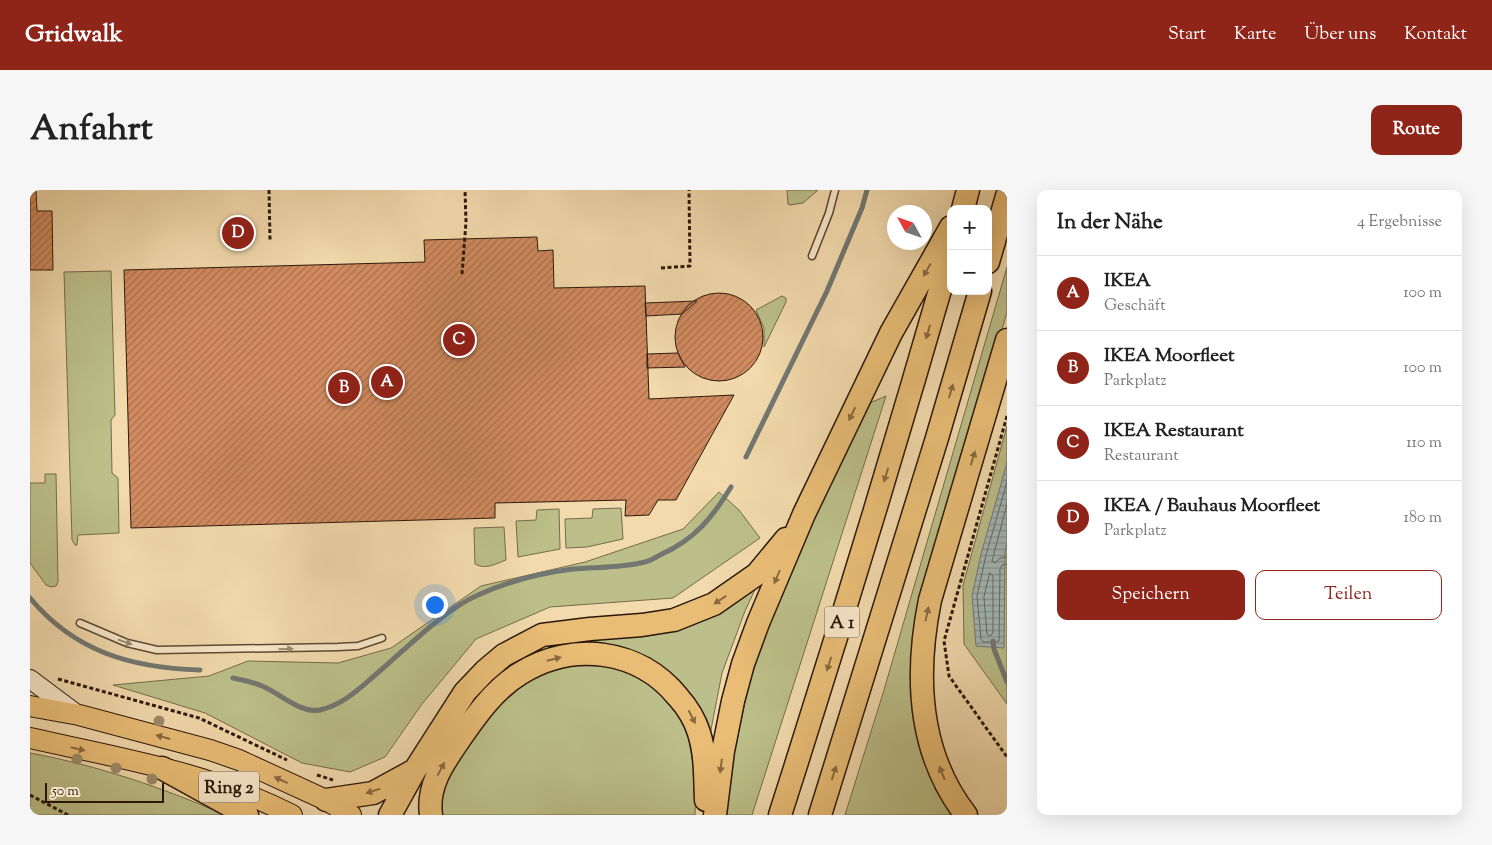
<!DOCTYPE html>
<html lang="de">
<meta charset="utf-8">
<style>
:root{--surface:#fff;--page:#f6f6f6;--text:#222;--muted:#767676;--line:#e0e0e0;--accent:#8f2418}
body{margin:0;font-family:"Sorts Mill Goudy",serif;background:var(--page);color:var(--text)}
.controls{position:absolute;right:15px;top:15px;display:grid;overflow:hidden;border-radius:10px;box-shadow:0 5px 20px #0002}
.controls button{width:45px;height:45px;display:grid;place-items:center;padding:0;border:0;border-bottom:1px solid var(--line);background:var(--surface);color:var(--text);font:25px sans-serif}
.compass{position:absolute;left:857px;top:15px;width:45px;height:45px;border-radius:50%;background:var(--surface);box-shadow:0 5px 20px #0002;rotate:310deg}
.scale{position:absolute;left:15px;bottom:12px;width:119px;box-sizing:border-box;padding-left:5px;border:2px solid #2b180a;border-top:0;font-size:14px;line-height:18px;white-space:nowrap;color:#2b180a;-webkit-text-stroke:4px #f7e7ca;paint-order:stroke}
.you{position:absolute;left:404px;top:414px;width:18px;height:18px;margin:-12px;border:4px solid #fff;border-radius:50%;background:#1a73e8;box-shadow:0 0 0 8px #1a73e833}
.badge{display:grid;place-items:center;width:32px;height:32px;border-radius:50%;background:var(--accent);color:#fff;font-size:16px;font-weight:700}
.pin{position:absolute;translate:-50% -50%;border:2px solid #fff;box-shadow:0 1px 5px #0006}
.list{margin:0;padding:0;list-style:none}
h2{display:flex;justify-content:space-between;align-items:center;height:65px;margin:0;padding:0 20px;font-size:21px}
h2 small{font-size:16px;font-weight:400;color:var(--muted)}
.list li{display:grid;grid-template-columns:32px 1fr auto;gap:15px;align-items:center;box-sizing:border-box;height:75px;padding:0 20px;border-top:1px solid var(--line)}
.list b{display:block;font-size:19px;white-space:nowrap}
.list p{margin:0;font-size:16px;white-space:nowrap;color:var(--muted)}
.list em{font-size:16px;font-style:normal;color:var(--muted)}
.actions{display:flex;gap:10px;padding:15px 20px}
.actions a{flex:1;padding:11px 0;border:1px solid var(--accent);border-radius:10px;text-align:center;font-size:18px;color:var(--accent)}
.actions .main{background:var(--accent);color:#fff}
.map{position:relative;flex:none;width:977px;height:625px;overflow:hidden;border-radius:10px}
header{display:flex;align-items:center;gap:30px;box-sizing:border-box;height:70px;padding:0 25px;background:var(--accent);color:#fff}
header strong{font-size:24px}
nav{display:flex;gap:28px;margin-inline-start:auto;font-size:18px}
.intro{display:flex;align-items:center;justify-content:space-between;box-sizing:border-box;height:120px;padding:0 30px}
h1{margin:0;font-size:35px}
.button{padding:12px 22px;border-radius:10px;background:var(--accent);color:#fff;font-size:18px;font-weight:700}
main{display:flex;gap:30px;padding:0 30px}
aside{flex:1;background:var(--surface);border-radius:10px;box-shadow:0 5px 20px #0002}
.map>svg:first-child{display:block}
.grass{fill:#bcbf89;stroke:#746c4a}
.water{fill:url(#water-rules);stroke:#727772}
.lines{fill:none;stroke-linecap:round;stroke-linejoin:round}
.shore{stroke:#666860;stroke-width:1}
.stream{stroke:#727772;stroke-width:5}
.building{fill:url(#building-hatch);stroke:#2b180a}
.lane-casing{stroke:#5d4833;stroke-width:9}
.secondary-casing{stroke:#2b180a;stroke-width:20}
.primary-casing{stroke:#2b180a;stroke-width:22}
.highway-casing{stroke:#2b180a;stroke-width:25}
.path{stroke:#2b180a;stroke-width:3;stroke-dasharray:4 2.5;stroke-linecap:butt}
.lane{stroke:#f7e7ca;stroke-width:6}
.secondary{stroke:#f7e7ca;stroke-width:18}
.primary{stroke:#e9bd76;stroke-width:20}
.highway{stroke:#e9bd76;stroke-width:22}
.tree{fill:#9c8b68}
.oneway{fill:#8a6a40}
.oneway2{fill:#9b8a74}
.labels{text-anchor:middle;stroke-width:4;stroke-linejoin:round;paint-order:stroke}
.shield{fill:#f7e7ca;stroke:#685644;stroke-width:1}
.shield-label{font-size:18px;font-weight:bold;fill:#2b180a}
</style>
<header>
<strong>Gridwalk</strong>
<nav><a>Start</a><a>Karte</a><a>Über uns</a><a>Kontakt</a></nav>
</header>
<div class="intro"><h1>Anfahrt</h1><a class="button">Route</a></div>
<main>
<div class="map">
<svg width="977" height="625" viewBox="0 0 977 625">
<defs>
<pattern id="water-rules" width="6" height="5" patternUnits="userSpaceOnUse" patternTransform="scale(1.25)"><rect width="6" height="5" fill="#a2b7b7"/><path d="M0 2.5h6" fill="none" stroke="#849493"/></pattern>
<pattern id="building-hatch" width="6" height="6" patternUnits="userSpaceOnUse" patternTransform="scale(1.25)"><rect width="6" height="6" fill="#d28b60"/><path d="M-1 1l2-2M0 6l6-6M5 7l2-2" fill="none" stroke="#ab714d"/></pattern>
</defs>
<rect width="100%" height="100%" fill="#f2daad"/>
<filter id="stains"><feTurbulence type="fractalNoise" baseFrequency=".004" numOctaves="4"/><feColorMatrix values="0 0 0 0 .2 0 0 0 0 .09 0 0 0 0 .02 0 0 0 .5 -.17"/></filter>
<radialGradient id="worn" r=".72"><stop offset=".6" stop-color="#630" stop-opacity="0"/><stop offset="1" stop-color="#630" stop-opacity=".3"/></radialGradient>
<path class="grass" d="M757 0H788L773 13 760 15 758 14Z
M977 77V122L895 402 886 461 929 625H815L854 500Z
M81 81 85 225 81 230 82 283 88 288 89 343 48 345 47 355H45L42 350 34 82Z
M752 106 756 108V112L734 157V138L726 120Z
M856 206 722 625H691L722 479 759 380 835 215Z
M977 236V514L934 454 933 395Z
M15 284H26L28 392 26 396 21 397 16 395 0 373V293H15Z
M689 302 709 320 730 348 643 408 520 417 446 449 392 514 355 567 320 582 272 573 175 523 83 495 179 486 218 471 308 473 361 458 451 396 555 372 653 339Z
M591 318 593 349 557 357 536 358 535 329 562 328 563 319Z
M529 319 530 359 488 367 486 331 506 330 507 320Z
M474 337 476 370C465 374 456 380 445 374L444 338Z
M728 393 715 421 692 483 679 550 589 458 555 452 521 459 519 452 560 445Z
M542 470 583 473 629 499 656 534 666 590 665 625H408V603L445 542 487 494Z
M0 563C66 575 134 598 195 625H0Z"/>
<path class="water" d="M977 273V353L975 363 974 458 946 456 942 406 951 364Z"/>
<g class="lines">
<path class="shore" d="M977 292 956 365 947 406 951 449 953 452H966L969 451 970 379 972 375 977 374
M977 314 962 371 965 373 970 368 977 367
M960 383 963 386V443L960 446 957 444 954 407Z"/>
<path class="stream" d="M716 267 797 101 832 18 837 0
M0 408C45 462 102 478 170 480
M963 451 964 459 977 492
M203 488C213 490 223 492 232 496 250 503 270 524 290 520 312 515 328 500 344 486 374 461 413 420 448 405 479 391 510 383 543 379 567 377 591 378 615 372 620 371 626 367 632 364 665 349 682 328 701 297"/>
</g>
<path class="building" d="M0 0H6L7 21H22L23 80H0Z
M507 47 508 61 523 60 524 98 615 96 619 209 704 205 646 310H628L619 325 595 326 596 310 465 313V328L101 338 94 80 395 72 394 50Z
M645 147a44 44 0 1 1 88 0a44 44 0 1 1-88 0Z
M667 111 652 124 616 126 615 113Z
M648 163 655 177 617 178V164Z"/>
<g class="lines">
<g class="lane-casing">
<path id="lane" d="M782 66 799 23 805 0
M50 433 97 453 127 460 308 457 328 456 352 448"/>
</g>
<g class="secondary-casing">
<path id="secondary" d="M0 489 48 525"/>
</g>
<g class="primary-casing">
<path id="primary" d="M0 516 49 525 180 560 209 570 296 610 321 625
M0 548C89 568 181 583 262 625"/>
</g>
<g class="highway-casing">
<path id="highway" d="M933 19 938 0
M958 72 977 6
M132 578 217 625
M296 610 343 603 385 580
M360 625 385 580 435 502 455 481 474 465 512 445 560 439 612 435 644 430 684 414 727 384 756 349
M401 625C397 597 412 575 427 553 445 527 464 499 491 483 543 451 609 459 648 507 657 517 665 530 669 543 676 565 675 588 676 610
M685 625 693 561 703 511 713 474 728 433 774 324 861 143 921 37
M750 625C810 438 867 250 921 62
M790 625 907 248 950 101
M936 625C888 563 885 484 900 410L977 150"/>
</g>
<path class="path" d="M239 0 240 50
M631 78 660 76 659 0
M432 84 436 32 435 0
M977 226 914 451 919 486 977 567
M28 489 169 528 257 570
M287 585 303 590
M0 605 38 625"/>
<use href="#lane" class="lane"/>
<use href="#secondary" class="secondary"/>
<use href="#primary" class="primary"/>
<use href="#highway" class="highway"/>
</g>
<g class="tree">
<circle cx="129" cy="531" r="5.5"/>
<circle cx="47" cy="569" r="5.5"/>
<circle cx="86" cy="578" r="5.5"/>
<circle cx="122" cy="589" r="5.5"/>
</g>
<defs><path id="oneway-solid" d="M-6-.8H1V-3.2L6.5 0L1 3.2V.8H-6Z" transform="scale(1.25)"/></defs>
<g class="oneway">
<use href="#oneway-solid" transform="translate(897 80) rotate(119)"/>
<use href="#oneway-solid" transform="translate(898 142) rotate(106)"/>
<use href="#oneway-solid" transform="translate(921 201) rotate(-74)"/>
<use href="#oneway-solid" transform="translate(822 224) rotate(116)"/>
<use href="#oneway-solid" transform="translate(943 268) rotate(-73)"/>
<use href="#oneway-solid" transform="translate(856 285) rotate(107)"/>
<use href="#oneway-solid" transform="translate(747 387) rotate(113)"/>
<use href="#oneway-solid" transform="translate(690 410) rotate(146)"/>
<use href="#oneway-solid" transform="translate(897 424) rotate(-78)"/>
<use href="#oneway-solid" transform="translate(524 469) rotate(-14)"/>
<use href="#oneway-solid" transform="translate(799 474) rotate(108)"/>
<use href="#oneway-solid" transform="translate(662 527) rotate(63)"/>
<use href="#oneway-solid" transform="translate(133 547) rotate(-165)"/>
<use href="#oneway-solid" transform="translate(48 559) rotate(13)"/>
<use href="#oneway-solid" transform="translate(691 576) rotate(97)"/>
<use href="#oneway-solid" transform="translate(411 579) rotate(-62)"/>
<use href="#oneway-solid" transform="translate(804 583) rotate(-72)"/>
<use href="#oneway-solid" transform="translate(912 583) rotate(-112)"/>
<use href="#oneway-solid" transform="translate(251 590) rotate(-155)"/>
<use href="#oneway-solid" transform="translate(343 601) rotate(162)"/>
</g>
<g class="oneway2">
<use href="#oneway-solid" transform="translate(95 452) rotate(19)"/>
<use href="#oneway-solid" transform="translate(256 459) rotate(-1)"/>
</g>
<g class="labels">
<g class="shield">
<rect x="794.5" y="416.5" width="35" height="31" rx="4"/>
<rect x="169" y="581.5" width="60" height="31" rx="4"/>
</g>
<g class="shield-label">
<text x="812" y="438">A 1</text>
<text x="199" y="603">Ring 2</text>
</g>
</g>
<rect width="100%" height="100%" filter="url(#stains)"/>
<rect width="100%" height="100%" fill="url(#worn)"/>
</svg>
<div class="controls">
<button>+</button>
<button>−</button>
</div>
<svg class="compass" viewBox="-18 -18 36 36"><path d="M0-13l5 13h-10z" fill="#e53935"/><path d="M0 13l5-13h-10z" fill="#767676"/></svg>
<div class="scale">50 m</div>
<div class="you"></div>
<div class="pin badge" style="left:357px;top:192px">A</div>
<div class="pin badge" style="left:314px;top:198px">B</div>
<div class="pin badge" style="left:429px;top:150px">C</div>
<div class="pin badge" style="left:208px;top:43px">D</div>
</div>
<aside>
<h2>In der Nähe<small>4 Ergebnisse</small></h2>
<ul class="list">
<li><span class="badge">A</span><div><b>IKEA</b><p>Geschäft</p></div><em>100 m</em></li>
<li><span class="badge">B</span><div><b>IKEA Moorfleet</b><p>Parkplatz</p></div><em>100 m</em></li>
<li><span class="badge">C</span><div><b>IKEA Restaurant</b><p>Restaurant</p></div><em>110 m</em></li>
<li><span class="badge">D</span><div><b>IKEA / Bauhaus Moorfleet</b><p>Parkplatz</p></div><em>180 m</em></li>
</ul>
<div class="actions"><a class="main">Speichern</a><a>Teilen</a></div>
</aside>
</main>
